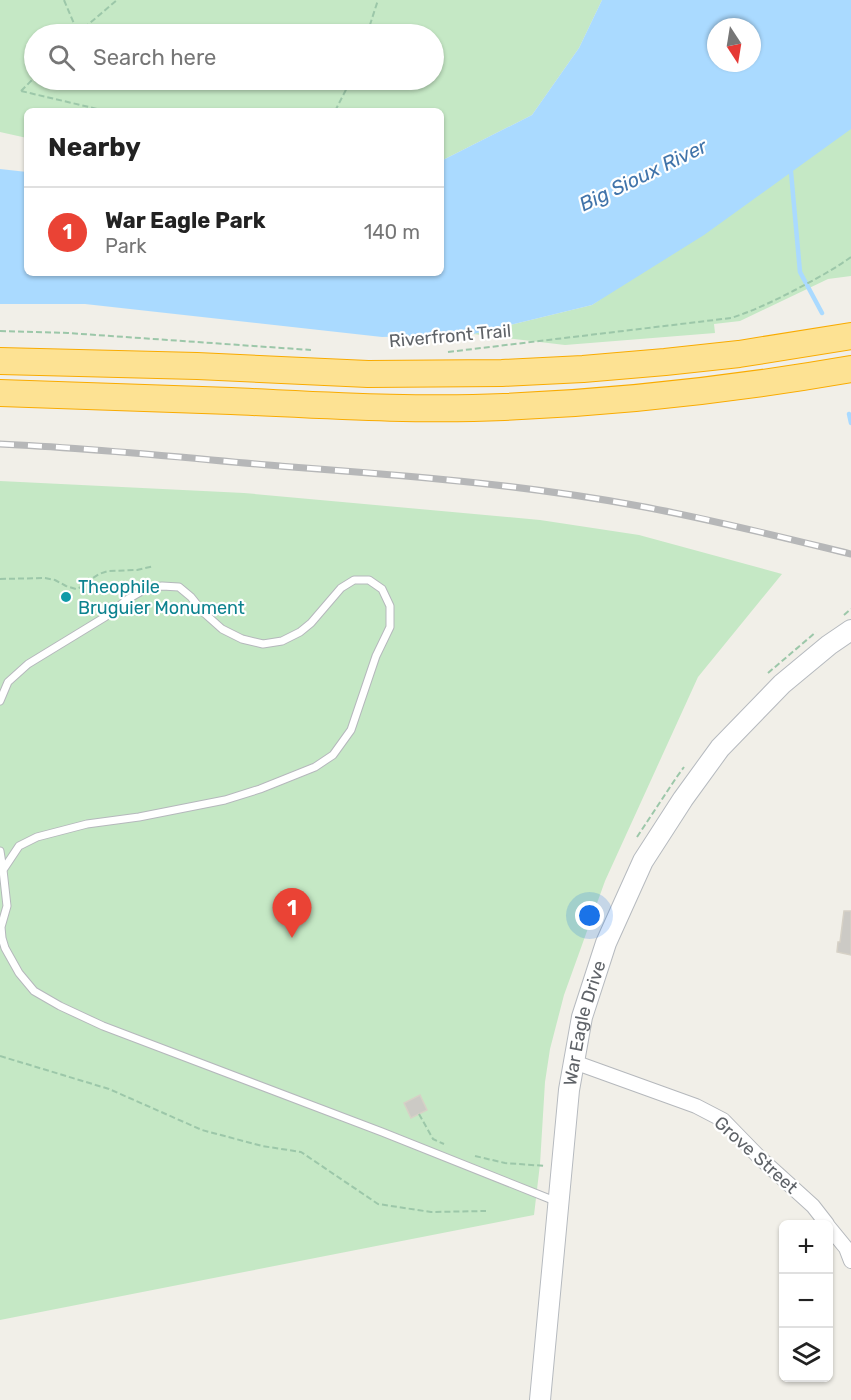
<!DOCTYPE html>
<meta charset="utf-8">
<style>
:root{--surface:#fff;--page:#f6f6f6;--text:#222;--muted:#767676;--line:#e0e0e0;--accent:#ea4335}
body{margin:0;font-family:Rubik,sans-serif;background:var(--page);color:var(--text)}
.controls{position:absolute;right:18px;bottom:18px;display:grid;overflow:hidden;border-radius:9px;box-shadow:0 2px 4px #0004}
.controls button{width:54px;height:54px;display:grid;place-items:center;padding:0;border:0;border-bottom:2px solid var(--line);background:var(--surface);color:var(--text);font:30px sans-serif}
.compass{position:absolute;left:707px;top:18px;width:54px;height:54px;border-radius:50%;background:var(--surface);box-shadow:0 2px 4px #0004;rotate:168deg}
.you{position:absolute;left:590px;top:916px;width:21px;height:21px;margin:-15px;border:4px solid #fff;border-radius:50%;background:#1a73e8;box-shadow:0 0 0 9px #1a73e833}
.badge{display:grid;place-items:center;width:39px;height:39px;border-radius:50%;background:var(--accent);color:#fff;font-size:20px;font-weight:700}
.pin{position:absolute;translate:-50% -50px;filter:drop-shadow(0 2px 3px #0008)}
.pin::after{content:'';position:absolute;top:32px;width:21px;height:18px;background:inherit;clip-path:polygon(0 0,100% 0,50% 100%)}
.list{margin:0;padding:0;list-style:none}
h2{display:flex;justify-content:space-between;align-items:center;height:78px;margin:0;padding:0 24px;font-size:26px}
h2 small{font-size:20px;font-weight:400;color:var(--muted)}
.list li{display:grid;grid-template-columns:39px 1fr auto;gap:18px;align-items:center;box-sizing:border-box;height:90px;padding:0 24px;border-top:2px solid var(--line)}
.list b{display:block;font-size:22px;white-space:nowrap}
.list p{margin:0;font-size:20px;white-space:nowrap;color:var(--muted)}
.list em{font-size:20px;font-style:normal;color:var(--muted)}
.icon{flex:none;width:33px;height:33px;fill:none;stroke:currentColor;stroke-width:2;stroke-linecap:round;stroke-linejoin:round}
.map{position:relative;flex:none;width:851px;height:1400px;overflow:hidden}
.search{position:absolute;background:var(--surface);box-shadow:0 2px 4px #0004;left:24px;top:24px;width:420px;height:66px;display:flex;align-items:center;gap:15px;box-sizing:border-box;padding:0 21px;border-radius:33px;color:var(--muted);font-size:22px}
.panel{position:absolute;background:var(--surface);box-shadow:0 2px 4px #0004;left:24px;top:108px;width:420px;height:168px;border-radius:9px}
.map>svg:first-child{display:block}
.green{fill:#c5e8c5;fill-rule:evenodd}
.water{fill:#aadaff;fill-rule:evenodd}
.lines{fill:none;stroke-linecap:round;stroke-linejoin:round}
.stream{stroke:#aadaff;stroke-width:4.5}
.building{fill:#cccac5;stroke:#d6d1c6;stroke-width:1.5}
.service-casing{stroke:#b5b8bc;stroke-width:9}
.minor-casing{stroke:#b5b8bc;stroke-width:16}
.secondary-casing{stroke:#b6babf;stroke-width:22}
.motorway-casing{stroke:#f9ab00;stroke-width:28}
.path{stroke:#9cc7a9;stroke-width:2;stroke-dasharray:6 3;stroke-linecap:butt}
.service{stroke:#fff;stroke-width:7}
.minor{stroke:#fff;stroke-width:14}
.secondary{stroke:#fff;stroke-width:20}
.motorway{stroke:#fde293;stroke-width:26}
.rail-casing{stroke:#b6b7b8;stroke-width:7}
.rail{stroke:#fff;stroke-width:4.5;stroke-dasharray:14;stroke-linecap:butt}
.culture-dot{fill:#0f9aa8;stroke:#fff;stroke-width:2}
.labels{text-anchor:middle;stroke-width:4.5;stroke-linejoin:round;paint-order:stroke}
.street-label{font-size:18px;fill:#5f6368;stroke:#fff}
.culture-label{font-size:18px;fill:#0d838f;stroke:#fff;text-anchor:start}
.water-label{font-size:20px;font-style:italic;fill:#4174aa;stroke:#fff}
</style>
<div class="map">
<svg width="851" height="1400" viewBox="0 0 851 1400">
<rect width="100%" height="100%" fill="#f1efe8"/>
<path class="green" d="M0 0H602L579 48 532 115 441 161V111H27V138L0 132ZM34 34H434V80H34Z
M851 128V276L828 279 740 321 714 324 715 333 565 345 473 334 592 305Z
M0 481 244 493 540 520 639 535 782 574 698 677 605 881 564 995 550 1049 545 1082 540 1164 534 1215 0 1320Z"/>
<path class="water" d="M602 0H851V129L704 235 592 305 473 334 382 337 85 304H0V169L27 172V273H441V161L532 115 579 48ZM716 27H752V63H716Z"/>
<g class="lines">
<path class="stream" d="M791 172 800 272 822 313
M849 414 851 423"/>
</g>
<path class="building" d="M844 911H851V955L837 952 838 942H840Z
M420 1095 427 1110 411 1118 404 1103Z"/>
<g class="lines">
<g class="service-casing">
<path id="service" d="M0 701 8 682 28 664 105 617 128 599 147 588 162 586 179 587 191 597 203 612 222 629 242 639 263 644 282 641 300 632 311 623 341 588 354 580H369L382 589 390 606V627L376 656 351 730 333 755 315 767 260 789 225 800 139 817 87 824 37 837 19 846 3 870 0 851
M3 870 7 906 1 927 2 938 5 948 19 973 34 991 60 1006 103 1026 382 1132 555 1201"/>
</g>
<g class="minor-casing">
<path id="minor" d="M574 1062 696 1106 723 1120 760 1158 813 1206 827 1224
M828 1226 846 1248 851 1261"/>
</g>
<g class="secondary-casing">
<g id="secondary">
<path id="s1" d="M540 1400 569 1090 582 1017 606 943 643 861 683 799 720 748 782 684 829 645 851 630"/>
</g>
</g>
<g class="motorway-casing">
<path id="motorway" d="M0 361 197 366 368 374 502 373 583 369 665 362 739 354 851 336
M0 393C77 396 154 398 231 401 322 405 413 411 504 407 620 402 736 389 851 369"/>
</g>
<path class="path" d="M64 0 78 33
M77 34 117 0
M367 34 378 0
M21 91 106 111
M21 91 34 78
M335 111 351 80
M0 331 68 333 311 350
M448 352 731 318C753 311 774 301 795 290 814 280 833 270 851 257
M0 579 45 578 55 580 66 586 76 589 84 586 90 580 99 574 108 571 137 570 154 566
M844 615 851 609
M768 673 816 632
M637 837 676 778 684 767
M0 1056 109 1089 202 1130 262 1146 301 1152 378 1204 431 1212 486 1211
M419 1114 433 1139 444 1144
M475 1156 505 1163 546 1166"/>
<use href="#service" class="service"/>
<use href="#minor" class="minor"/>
<use href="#secondary" class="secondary"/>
<use href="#motorway" class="motorway"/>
<g class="rail-casing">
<path id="rail" d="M0 444C93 448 187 458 280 466 400 475 521 484 639 506 710 519 781 537 851 554"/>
</g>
<use href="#rail" class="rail"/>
</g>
<circle class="culture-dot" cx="66" cy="597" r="6"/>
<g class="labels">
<g class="street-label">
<text transform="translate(450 336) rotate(-5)" y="6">Riverfront Trail</text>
<text dy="6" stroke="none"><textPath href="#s1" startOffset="380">War Eagle Drive</textPath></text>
<text transform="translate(756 1155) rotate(42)" y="6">Grove Street</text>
</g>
<g class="culture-label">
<text x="78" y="593">Theophile<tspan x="78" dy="21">Bruguier Monument</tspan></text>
</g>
<g class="water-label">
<text transform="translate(643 175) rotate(-26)" y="7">Big Sioux River</text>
</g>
</g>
</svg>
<div class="controls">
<button>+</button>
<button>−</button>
<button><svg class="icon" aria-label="layers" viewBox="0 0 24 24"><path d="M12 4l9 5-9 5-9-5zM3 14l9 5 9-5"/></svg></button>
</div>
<svg class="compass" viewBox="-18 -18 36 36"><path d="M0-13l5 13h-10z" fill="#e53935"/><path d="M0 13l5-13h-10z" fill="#767676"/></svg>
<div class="you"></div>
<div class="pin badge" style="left:292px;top:938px">1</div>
<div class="search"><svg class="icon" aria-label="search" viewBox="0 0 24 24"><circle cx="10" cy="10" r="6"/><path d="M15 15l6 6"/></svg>Search here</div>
<section class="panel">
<h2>Nearby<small></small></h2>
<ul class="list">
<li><span class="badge">1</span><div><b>War Eagle Park</b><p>Park</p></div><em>140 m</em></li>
</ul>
</section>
</div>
